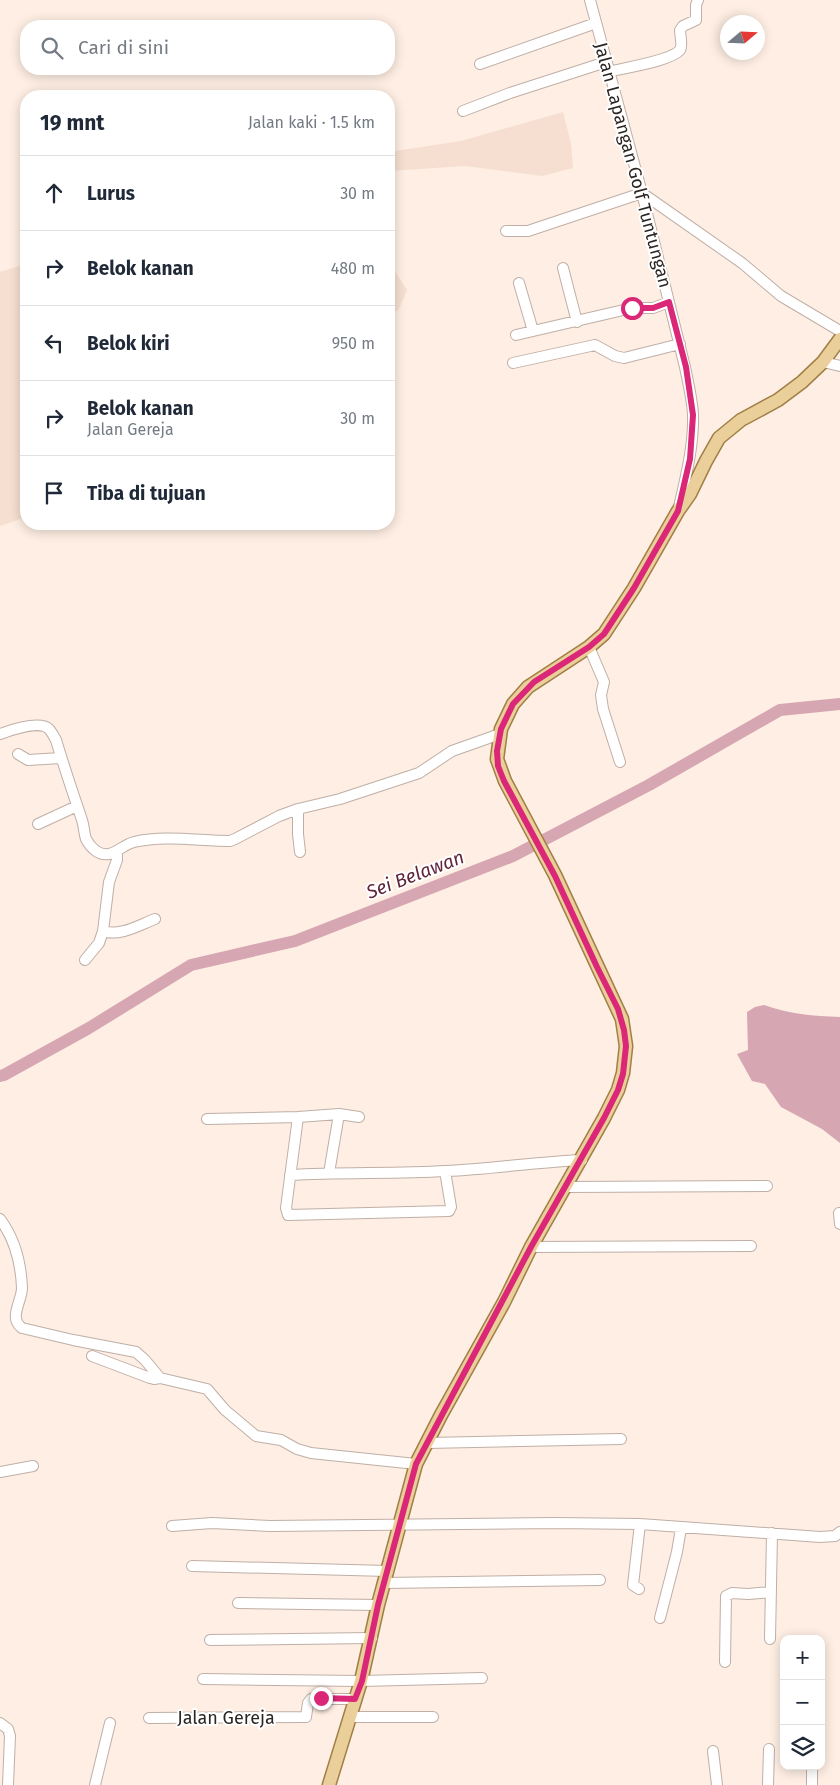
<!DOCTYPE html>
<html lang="id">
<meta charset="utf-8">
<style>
:root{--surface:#fff;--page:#f6f6f7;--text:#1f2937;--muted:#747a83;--line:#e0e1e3}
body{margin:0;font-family:"Fira Sans",sans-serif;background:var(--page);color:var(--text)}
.controls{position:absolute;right:15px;bottom:15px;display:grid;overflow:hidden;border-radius:10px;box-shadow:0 2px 12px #0003}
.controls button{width:45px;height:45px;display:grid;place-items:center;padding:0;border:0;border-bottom:1px solid var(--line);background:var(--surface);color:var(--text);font:25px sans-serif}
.compass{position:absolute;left:720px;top:15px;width:45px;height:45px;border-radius:50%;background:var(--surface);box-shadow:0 2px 12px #0003;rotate:71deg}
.stop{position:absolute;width:15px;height:15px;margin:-11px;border:4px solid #db2777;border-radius:50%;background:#fff}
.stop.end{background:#db2777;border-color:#fff;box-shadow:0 1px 5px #0008}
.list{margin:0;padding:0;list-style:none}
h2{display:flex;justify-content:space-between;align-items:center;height:65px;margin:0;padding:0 20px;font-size:21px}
h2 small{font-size:16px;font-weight:400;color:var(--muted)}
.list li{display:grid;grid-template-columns:32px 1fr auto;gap:15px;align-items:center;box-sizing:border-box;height:75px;padding:0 20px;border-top:1px solid var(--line)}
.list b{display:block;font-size:19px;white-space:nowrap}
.list p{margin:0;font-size:16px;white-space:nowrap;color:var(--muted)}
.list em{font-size:16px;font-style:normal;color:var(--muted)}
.icon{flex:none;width:28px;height:28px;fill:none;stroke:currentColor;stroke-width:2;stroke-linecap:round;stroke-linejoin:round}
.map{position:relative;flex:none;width:840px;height:1785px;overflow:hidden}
.search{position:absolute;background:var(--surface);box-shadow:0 2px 12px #0003;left:20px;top:20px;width:375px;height:55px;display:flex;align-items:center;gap:12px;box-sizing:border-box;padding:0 18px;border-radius:20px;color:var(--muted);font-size:19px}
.panel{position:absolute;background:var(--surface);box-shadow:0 2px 12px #0003;left:20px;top:90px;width:375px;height:440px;border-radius:20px}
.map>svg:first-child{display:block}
.built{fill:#f6dfd0}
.water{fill:#d6a6b2}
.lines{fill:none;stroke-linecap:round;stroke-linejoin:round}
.river{stroke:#d6a6b2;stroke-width:12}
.minor-casing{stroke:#bfafa6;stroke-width:12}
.major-casing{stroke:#9f7f45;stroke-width:15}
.minor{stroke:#fff;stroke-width:10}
.major{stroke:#ebcf9a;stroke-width:12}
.route{stroke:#db2777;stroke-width:6}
.labels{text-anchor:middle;stroke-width:4;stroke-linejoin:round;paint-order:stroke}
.street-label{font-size:18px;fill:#2c2623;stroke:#fff}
.water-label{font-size:19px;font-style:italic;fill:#602438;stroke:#fff}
</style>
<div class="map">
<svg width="840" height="1785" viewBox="0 0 840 1785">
<rect width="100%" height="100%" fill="#feeee3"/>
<path class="built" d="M563 112 571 143 573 168 542 176 465 166 389 171V152L461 141Z
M389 262 407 290 399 309 389 316Z
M26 264V517L0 526V272Z"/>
<path class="water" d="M764 1005C789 1014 813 1016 840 1017V1143L822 1129 781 1107 765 1084 752 1081 737 1054 748 1050 747 1012 755 1007Z"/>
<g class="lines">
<path class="river" d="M0 1076 4 1075 89 1028 191 965 295 941 513 856 649 785 780 710 840 704"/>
<g class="minor-casing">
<path id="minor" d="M590 0 642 193 685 367C688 382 692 398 693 414 694 445 686 476 679 507
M480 64 596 23
M608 72C623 68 671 61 680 50 683 45 680 36 680 30L683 26 696 20V5L698 0
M463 111 510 93 606 62
M506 231H528L642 193 742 263 781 296 840 331
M563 268 577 322
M519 283 533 331
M516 335 632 308H653L669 302
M823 362 840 366
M513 363 595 345 615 356 624 358 680 344
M589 647 604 682 601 695 603 709 620 762
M0 734C11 730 40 720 49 729 52 732 54 737 56 740 64 767 73 793 82 820 84 826 84 833 86 839 88 843 92 848 96 851 111 861 121 845 134 842 165 835 199 841 230 841L235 839 279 816 298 809 340 799 419 773 452 751 500 734
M18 754 28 760 61 758
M298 809V834L300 852
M38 824 77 806
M103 931C120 937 139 925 155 919
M85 960 99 943 103 931 109 882 117 860V852
M359 1117 339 1114 298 1117 286 1208 288 1215 449 1211 451 1207 445 1171
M207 1119 298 1117
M329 1173 339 1114
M290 1175C342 1172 394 1174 446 1171 491 1169 536 1162 582 1160
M566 1187 767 1186
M839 1213 840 1224
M0 1219C15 1239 21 1263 22 1288 22 1301 8 1318 22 1328L73 1340 136 1352 145 1360 160 1378 207 1389 225 1410 256 1436 281 1440 297 1449 311 1453 416 1464
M531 1247 751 1246
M92 1356 150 1378 154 1379 160 1378
M427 1443 621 1439
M0 1472 33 1466
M172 1526 212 1523 270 1526 555 1523 640 1524 820 1537 835 1536 840 1532
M192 1566 388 1571
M384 1583 600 1580
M639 1589 633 1585 640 1524
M238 1603 378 1605
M660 1618 677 1552 681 1528
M770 1639 772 1533
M210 1640 372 1638
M725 1662 726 1596 732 1593 748 1594 771 1592
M203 1679 361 1681 482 1678
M350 1717H433
M149 1718 306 1717 308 1703 311 1699H355
M0 1723 8 1729 10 1736 8 1785
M713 1751 717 1785
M812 1766V1785
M95 1785 110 1723
M768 1785 769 1749"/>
</g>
<g class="major-casing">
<path id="major" d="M329 1785 361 1681 378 1605 416 1464 441 1415 504 1302 531 1247 604 1118 618 1090 623 1073 626 1046 622 1019 555 875 505 781 497 759 501 729 513 704 528 687 589 647 604 634 634 588 678 511 690 494 706 461 719 438 741 420 778 400 802 382 823 362 840 339"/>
</g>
<use href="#minor" class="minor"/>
<use href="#major" class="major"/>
</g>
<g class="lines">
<path class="route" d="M321 1698 355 1699 362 1681 378 1605 416 1464 531 1247 604 1118 618 1090 623 1074 626 1046 624 1030 618 1009 597 967 555 876 504 781 498 766 497 751 501 729 513 704 534 682 589 647 604 634 634 588 678 511 690 459 693 415 686 367 669 302 653 308H632"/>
</g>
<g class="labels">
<g class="street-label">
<text transform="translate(633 165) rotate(75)" y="6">Jalan Lapangan Golf Tuntungan</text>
<text x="226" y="1724">Jalan Gereja</text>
</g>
<g class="water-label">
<text transform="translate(415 874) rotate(-21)" y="7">Sei Belawan</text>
</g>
</g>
</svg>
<div class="controls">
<button>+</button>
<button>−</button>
<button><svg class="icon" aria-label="layers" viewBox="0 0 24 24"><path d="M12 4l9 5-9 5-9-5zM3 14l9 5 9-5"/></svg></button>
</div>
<svg class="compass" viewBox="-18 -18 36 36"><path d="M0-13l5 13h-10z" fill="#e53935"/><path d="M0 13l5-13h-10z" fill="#747a83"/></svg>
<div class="stop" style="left:632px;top:308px"></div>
<div class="stop end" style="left:321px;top:1698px"></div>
<div class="search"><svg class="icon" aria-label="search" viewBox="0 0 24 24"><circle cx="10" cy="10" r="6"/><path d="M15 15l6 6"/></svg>Cari di sini</div>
<section class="panel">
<h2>19 mnt<small>Jalan kaki · 1.5 km</small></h2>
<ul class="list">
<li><svg class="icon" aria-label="ahead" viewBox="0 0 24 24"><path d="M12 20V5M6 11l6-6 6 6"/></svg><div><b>Lurus</b></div><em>30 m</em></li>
<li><svg class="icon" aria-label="right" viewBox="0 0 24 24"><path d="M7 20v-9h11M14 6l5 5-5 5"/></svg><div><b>Belok kanan</b></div><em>480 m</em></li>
<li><svg class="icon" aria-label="left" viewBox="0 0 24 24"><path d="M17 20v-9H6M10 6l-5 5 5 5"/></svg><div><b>Belok kiri</b></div><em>950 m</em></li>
<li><svg class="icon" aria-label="right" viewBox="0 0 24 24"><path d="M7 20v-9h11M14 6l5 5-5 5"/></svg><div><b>Belok kanan</b><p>Jalan Gereja</p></div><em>30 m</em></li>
<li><svg class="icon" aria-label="arrive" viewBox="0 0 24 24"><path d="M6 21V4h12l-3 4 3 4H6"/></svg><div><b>Tiba di tujuan</b></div></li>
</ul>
</section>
</div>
